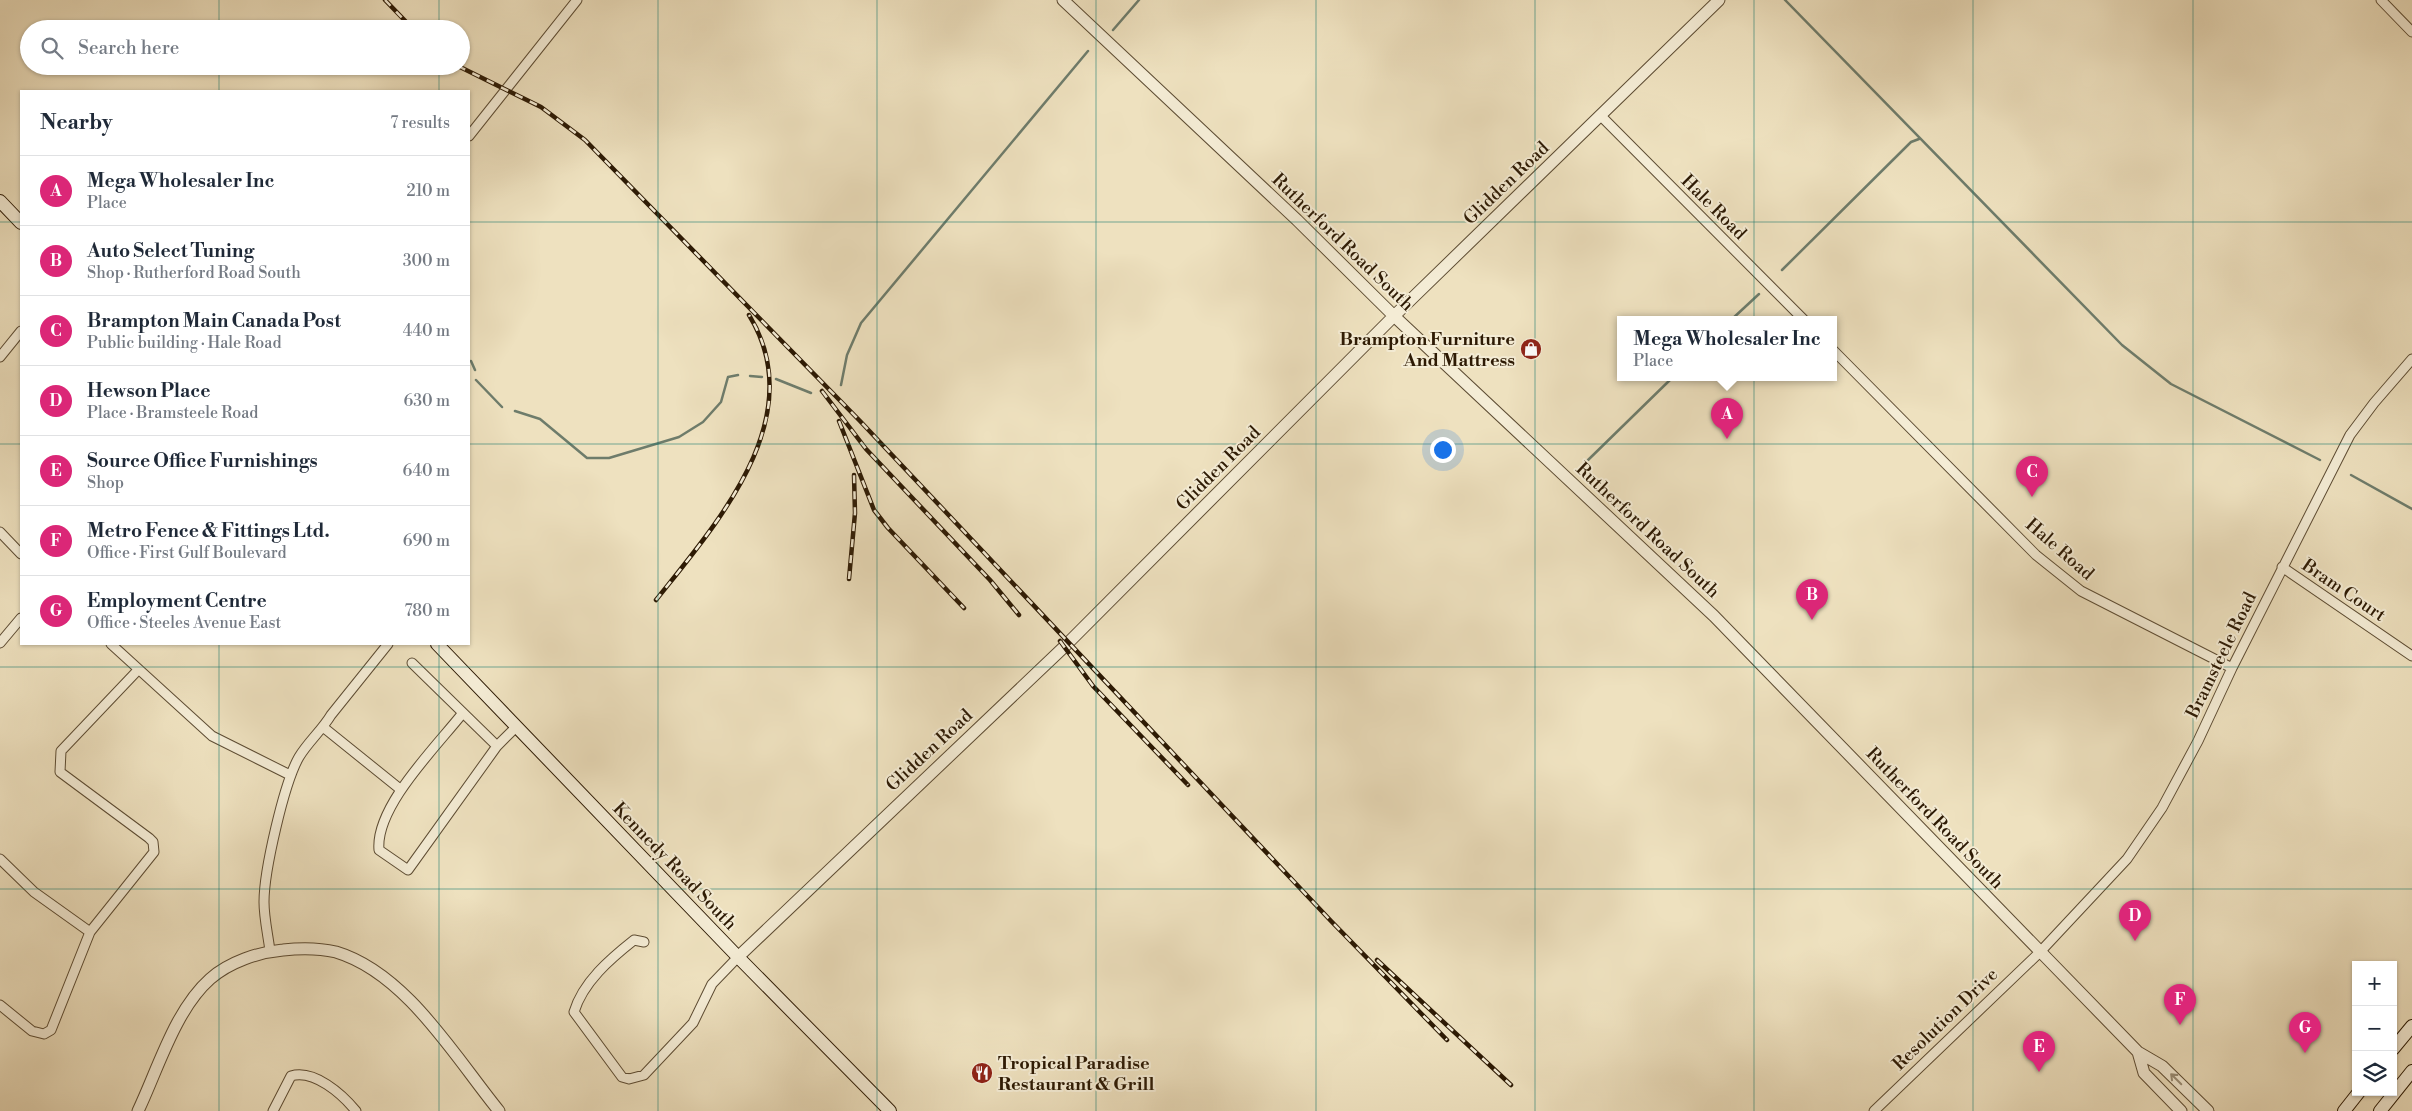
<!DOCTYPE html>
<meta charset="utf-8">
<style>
:root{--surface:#fff;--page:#f6f6f7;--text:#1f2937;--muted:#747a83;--line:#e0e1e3;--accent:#db2777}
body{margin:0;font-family:"Libre Bodoni",serif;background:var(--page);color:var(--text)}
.controls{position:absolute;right:15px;bottom:15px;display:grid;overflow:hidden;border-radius:0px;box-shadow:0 1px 4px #0004}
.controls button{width:45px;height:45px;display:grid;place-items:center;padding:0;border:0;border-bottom:1px solid var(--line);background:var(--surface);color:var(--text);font:25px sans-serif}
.you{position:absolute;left:1442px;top:449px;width:18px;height:18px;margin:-12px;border:4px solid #fff;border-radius:50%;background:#1a73e8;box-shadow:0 0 0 8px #1a73e833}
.badge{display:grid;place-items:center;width:32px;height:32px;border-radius:50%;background:var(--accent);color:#fff;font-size:16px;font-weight:700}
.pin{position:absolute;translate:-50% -41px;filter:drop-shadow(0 1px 2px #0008)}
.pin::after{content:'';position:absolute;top:26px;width:18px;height:15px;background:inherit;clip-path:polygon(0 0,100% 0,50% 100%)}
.popup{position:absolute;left:1617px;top:316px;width:220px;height:65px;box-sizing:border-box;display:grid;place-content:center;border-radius:0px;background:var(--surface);filter:drop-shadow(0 1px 4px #0005);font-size:16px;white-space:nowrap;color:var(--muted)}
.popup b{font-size:19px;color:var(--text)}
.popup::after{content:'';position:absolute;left:50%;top:100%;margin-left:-10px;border:10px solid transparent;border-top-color:var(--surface)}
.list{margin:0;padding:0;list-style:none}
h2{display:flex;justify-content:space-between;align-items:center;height:65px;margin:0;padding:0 20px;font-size:21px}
h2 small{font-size:16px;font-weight:400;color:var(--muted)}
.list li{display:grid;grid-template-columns:32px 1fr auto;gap:15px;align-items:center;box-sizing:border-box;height:70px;padding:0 20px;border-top:1px solid var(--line)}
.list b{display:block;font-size:19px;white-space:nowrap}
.list p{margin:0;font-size:16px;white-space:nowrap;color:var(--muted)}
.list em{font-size:16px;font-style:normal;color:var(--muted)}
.icon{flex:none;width:28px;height:28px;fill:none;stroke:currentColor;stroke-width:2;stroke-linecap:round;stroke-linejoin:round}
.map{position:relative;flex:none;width:2412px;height:1111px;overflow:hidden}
.search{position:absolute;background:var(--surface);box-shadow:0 1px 4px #0004;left:20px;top:20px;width:450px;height:55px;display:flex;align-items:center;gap:12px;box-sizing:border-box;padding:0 18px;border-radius:28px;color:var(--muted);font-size:19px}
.panel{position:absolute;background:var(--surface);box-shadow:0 1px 4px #0004;left:20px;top:90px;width:450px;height:555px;border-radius:0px}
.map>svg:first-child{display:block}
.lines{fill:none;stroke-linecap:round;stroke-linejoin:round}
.stream{stroke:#6e7c6b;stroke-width:2.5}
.minor-casing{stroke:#5d4c33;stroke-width:11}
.tertiary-casing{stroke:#5d4c33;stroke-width:13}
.secondary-casing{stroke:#2d1a04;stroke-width:14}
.minor{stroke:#f4ecd5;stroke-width:9}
.tertiary{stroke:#f4ecd5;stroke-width:11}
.secondary{stroke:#f4ecd5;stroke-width:12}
.rail-casing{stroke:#2d1a04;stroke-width:4.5}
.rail{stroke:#f4ecd5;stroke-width:2.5;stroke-dasharray:8;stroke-linecap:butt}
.oneway{stroke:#9a8e77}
.grid{fill:none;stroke:#0f766e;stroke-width:1;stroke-opacity:0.55}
.labels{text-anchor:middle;stroke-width:4;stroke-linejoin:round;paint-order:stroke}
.street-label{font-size:18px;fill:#2d1a04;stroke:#f4ecd5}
.poi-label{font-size:18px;font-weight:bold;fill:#2d1a04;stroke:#f4ecd5;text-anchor:end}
</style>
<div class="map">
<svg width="2412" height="1111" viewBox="0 0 2412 1111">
<rect width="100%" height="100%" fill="#eee1bf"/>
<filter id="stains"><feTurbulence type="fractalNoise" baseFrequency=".004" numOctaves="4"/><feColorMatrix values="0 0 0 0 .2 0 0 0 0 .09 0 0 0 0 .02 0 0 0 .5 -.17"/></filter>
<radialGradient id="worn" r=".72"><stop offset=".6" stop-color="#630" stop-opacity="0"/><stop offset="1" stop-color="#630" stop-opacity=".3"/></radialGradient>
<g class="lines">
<path class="stream" d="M1785 0 2122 345 2171 384 2320 460
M1113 30 1139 0
M1782 270 1911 142 1919 139
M1731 320 1759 294
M471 361 475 370
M750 376 762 377
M776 379 811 393
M476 380 502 407
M841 385 847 355 861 323 1088 51
M515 411 540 419 587 458H609L679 437 703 422 721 402 728 377 738 375
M1586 462 1672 378
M2351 475 2412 509"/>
<g class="minor-casing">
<path id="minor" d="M2381 0 2412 32
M1601 116 1804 320
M469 136 577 0
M1833 350 2036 555 2081 591 2232 668
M0 357 21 331
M0 532 21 554
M2282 567 2412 656
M0 643 21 618
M111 644 212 736 290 775
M412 663 497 746
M462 714C436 747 375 807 379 850L408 870 497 746 516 727
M323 727 400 789
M0 859 34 892 90 932
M644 942 634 940C610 959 583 982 574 1012L622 1077 629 1079 644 1075 693 1023 712 984 738 957
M270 951C268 935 264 918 264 902 264 871 284 783 299 757 308 742 322 730 331 715L388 644
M0 1005 32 1031 44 1034 51 1030 90 932 154 852 153 842 149 838 60 772 61 751 138 670
M273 1111 291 1076C314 1069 342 1094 356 1111
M1874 1111 2040 952 2127 859 2162 808 2198 741 2232 668 2350 435 2374 403 2412 359"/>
</g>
<g class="tertiary-casing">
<path id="tertiary" d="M1063 0 1297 220 1394 316 1714 616 2138 1052 2144 1073 2181 1111
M738 957 1064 647 1394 316 1719 0
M2138 1052 2162 1066 2208 1111
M138 1111C158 1069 175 1010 210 979 229 962 259 952 283 950 300 948 319 948 336 952 406 973 455 1057 499 1111"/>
</g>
<g class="secondary-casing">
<path id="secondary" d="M0 201 21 223
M437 644 738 957 890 1111
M2393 1049 2412 1026
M2344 1111 2359 1092
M2380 1111 2412 1071"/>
</g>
<use href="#minor" class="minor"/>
<use href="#tertiary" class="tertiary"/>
<use href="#secondary" class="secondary"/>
<g class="rail-casing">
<path id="rail" d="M385 0 413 29
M458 66 541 107 585 140 860 421 1331 921 1447 1040
M822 391 866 449 990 580 1019 615
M839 421 874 510 888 528 964 608
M849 579 855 513 854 475
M656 600C717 523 812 417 749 315
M1060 641 1093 686 1188 785
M1377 960 1511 1085"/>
</g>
<use href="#rail" class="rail"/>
</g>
<defs><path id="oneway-shaft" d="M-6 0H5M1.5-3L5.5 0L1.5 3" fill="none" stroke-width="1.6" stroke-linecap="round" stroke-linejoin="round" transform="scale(1.25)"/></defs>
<use class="oneway" href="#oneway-shaft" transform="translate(2176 1079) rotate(-135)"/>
<path class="grid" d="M219 0V29M439 0V29M658 0V1111M877 0V1111M1096 0V1111M1316 0V1111M1535 0V1111M1754 0V1111M1973 0V1111M2193 0V1111M219 66V91M439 66V91M0 222H21M469 222H2412M0 444H21M469 444H2412M219 644V1111M439 644V1111M0 667H2412M0 889H2412"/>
<defs>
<g id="shop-disc" transform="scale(1.125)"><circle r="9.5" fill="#8f2418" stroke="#f4ecd5"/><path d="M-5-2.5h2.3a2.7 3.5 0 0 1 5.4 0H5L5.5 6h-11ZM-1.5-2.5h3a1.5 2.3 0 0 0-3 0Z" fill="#fff"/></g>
<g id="restaurant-disc" transform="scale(1.125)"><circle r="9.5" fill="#8f2418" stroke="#f4ecd5"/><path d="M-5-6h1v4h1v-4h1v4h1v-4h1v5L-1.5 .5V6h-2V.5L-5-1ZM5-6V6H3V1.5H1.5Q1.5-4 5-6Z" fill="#fff"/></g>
</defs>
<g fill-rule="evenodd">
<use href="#shop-disc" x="1531" y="349"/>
<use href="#restaurant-disc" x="982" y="1073"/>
</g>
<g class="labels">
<g class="street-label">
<text transform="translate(1506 183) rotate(-44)" y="6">Glidden Road</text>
<text transform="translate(1714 207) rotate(45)" y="6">Hale Road</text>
<text transform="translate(1343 242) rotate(44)" y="6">Rutherford Road South</text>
<text transform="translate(1218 468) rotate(-45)" y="6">Glidden Road</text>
<text transform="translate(1648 530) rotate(43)" y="6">Rutherford Road South</text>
<text transform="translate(2060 549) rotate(41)" y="6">Hale Road</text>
<text transform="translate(2344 590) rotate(34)" y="6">Bram Court</text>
<text transform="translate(2221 655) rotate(-64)" y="6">Bramsteele Road</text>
<text transform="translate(929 750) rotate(-43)" y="6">Glidden Road</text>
<text transform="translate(1935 818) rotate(46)" y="6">Rutherford Road South</text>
<text transform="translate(675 866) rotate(46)" y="6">Kennedy Road South</text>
<text transform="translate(1945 1019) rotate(-44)" y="6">Resolution Drive</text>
</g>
<g class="poi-label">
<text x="1515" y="345">Brampton Furniture<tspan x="1515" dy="21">And Mattress</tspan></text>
<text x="998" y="1069" text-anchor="start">Tropical Paradise<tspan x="998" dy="21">Restaurant &amp; Grill</tspan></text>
</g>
</g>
<rect width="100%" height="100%" filter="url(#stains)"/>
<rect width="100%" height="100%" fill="url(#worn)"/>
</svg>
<div class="controls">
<button>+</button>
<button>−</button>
<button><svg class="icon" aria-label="layers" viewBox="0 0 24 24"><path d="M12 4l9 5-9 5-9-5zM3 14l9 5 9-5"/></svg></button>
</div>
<div class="you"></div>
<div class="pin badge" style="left:1727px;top:439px">A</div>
<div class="popup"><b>Mega Wholesaler Inc</b>Place</div>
<div class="pin badge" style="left:1812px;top:620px">B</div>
<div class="pin badge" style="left:2032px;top:497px">C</div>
<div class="pin badge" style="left:2135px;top:941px">D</div>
<div class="pin badge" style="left:2039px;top:1072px">E</div>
<div class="pin badge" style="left:2180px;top:1025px">F</div>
<div class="pin badge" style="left:2305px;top:1053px">G</div>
<div class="search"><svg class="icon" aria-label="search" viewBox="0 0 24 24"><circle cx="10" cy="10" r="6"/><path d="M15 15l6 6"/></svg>Search here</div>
<section class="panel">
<h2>Nearby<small>7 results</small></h2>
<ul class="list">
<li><span class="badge">A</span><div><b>Mega Wholesaler Inc</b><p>Place</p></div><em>210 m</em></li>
<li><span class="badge">B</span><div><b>Auto Select Tuning</b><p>Shop · Rutherford Road South</p></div><em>300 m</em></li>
<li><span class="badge">C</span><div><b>Brampton Main Canada Post</b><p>Public building · Hale Road</p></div><em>440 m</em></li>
<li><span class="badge">D</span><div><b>Hewson Place</b><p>Place · Bramsteele Road</p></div><em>630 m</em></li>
<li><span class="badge">E</span><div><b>Source Office Furnishings</b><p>Shop</p></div><em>640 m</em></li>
<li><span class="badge">F</span><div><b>Metro Fence &amp; Fittings Ltd.</b><p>Office · First Gulf Boulevard</p></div><em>690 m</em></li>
<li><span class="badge">G</span><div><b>Employment Centre</b><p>Office · Steeles Avenue East</p></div><em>780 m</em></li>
</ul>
</section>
</div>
